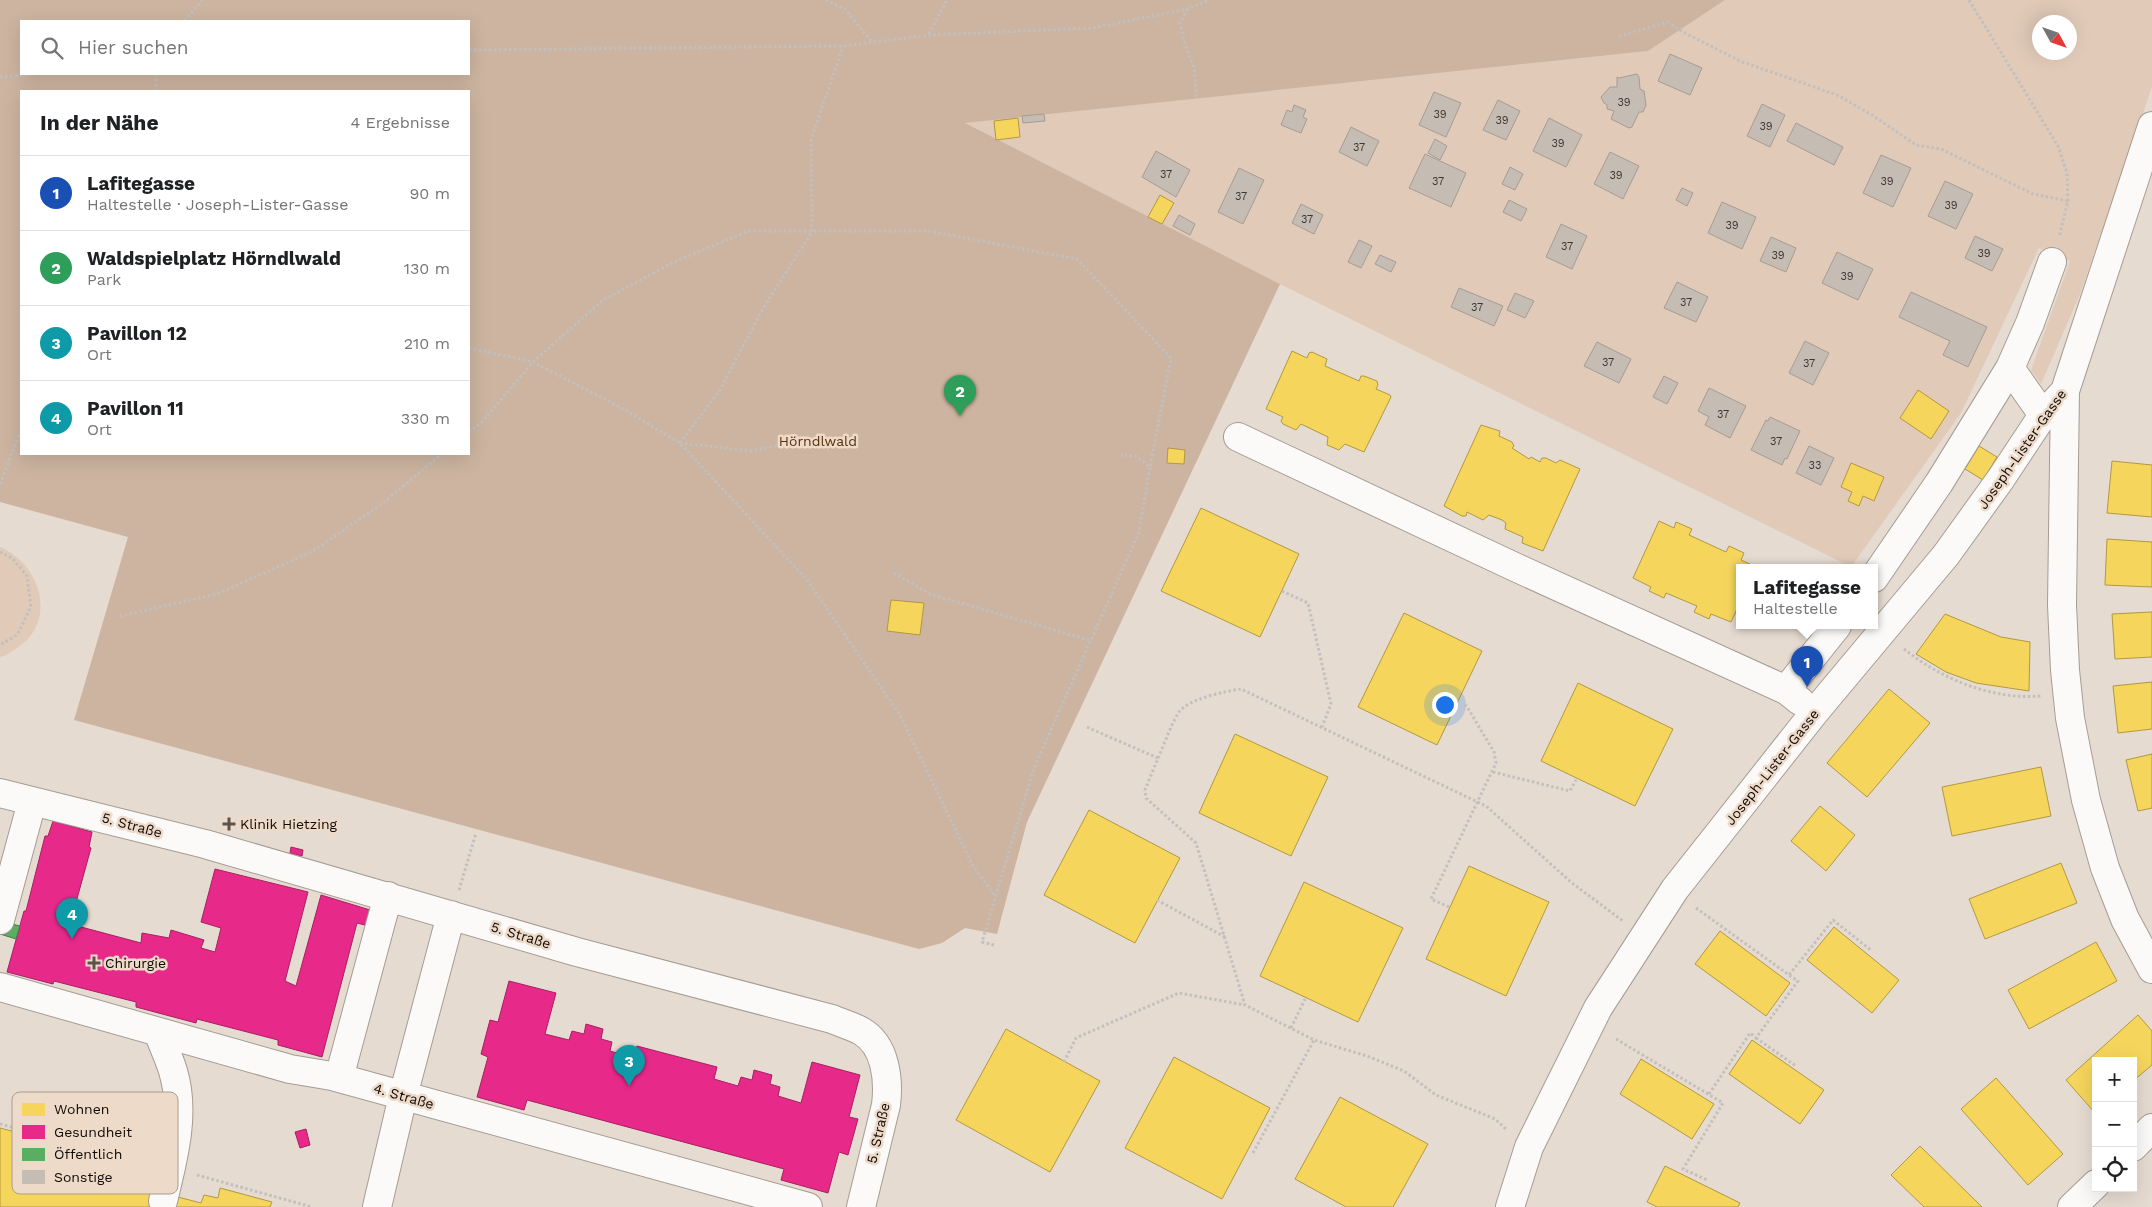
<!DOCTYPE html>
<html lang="de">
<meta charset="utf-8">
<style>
:root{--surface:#fff;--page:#f6f6f6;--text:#202124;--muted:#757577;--line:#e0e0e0;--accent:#7c3aed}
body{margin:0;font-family:"Work Sans",sans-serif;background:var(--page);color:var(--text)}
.controls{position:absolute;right:15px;bottom:15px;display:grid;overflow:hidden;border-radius:0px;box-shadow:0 5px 20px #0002}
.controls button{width:45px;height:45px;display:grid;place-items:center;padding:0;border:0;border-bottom:1px solid var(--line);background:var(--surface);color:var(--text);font:25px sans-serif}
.compass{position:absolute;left:2032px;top:15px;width:45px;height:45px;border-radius:50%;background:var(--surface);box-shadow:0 5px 20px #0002;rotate:130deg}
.you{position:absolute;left:1444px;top:704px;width:18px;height:18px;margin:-12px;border:4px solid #fff;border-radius:50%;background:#1a73e8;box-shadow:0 0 0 8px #1a73e833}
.badge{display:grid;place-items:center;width:32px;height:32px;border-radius:50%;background:var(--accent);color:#fff;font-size:16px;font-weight:700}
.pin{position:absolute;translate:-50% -41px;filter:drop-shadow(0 1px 2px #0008)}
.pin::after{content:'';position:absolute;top:26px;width:18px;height:15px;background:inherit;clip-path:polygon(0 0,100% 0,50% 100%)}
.popup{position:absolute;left:1736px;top:564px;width:142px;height:65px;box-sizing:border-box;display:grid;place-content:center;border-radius:0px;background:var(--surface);filter:drop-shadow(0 1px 4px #0005);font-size:16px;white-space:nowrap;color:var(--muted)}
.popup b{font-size:19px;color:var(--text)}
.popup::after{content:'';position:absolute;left:50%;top:100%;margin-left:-10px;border:10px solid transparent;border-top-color:var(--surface)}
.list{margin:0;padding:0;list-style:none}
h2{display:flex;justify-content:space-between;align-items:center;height:65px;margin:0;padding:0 20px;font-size:21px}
h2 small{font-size:16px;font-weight:400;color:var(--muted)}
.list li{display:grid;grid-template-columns:32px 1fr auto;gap:15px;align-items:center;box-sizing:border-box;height:75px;padding:0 20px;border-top:1px solid var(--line)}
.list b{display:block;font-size:19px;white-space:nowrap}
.list p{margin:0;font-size:16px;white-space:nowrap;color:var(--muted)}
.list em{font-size:16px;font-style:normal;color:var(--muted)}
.icon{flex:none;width:28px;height:28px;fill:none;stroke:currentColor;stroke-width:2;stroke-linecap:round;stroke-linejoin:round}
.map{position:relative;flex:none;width:2152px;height:1207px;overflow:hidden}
.search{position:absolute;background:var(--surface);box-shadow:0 5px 20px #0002;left:20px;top:20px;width:450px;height:55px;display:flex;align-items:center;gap:12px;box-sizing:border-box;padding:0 18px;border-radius:0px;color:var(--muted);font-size:19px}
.panel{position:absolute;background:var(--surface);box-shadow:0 5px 20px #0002;left:20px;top:90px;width:450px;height:365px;border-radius:0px}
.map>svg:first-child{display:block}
.green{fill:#e1cab8;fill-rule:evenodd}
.forest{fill:#ccb4a0;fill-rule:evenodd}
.homes{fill:#f6d55c;stroke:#b19842}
.health{fill:#e7298a;stroke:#a62062}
.public{fill:#5aae61;stroke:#447d45}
.building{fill:#c5bcb4;stroke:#a59c94}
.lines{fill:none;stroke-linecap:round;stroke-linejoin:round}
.minor-casing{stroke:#a59c94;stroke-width:30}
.path{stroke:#c3bfbd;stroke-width:3;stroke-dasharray:2.5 2.5;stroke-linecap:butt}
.minor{stroke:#fbfaf8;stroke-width:28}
.poi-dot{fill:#5b534c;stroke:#eedac9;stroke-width:2}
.labels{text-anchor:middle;stroke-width:5;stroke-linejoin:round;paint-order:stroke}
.number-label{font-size:11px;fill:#3d3631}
.park-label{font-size:14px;fill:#55310c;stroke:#eedac9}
.street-label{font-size:14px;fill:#100a05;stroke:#eedac9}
.poi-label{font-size:14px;fill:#100a05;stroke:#eedac9;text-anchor:start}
.key{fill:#eedac9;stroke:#ab9c8e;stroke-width:1}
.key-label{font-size:14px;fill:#100a05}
</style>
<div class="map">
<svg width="2152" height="1207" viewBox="0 0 2152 1207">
<rect width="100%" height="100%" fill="#e6dbd1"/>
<path class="green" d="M1725 0H2152V87L2080 294 2041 384 2031 370 2070 261 2039 248 1961 413 1851 567 1280 284 964 123 1648 51ZM2040 22H2070V52H2040Z
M0 547C41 564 58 622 17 648 11 652 6 656 0 657Z"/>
<path class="forest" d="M0 0H1725L1648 51 965 123 1280 284 1027 822 997 934 965 928 942 943 919 949 74 720 128 537 0 502ZM21 21H469V74H21ZM21 91H469V454H21Z"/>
<path class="homes" d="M1018 118 1020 137 996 140 994 121Z
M1160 195 1174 203 1162 224 1148 217Z
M1292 351 1307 358 1309 353 1312 352 1327 359 1325 366 1359 381 1361 376H1364L1377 381 1378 385 1376 389 1390 395 1391 397 1364 452 1345 444 1339 450 1327 445 1328 437 1301 424 1296 430 1283 424 1281 421 1283 417 1266 409Z
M1918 390 1949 411 1931 439 1900 418Z
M1481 425 1500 431 1499 436 1512 442 1514 446 1512 448 1529 459 1531 457 1540 462 1542 458H1546L1556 463 1560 460 1580 469 1543 551 1522 543 1523 537 1505 529 1506 523 1502 520 1489 515 1483 520 1467 512 1466 516H1462L1444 506Z
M1979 446 1997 457 1983 480 1965 469Z
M1168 448 1185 450 1184 464 1167 463Z
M2112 461 2152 465V517L2107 513Z
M1851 463 1884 477 1874 501 1863 496 1859 506 1848 501 1852 492 1841 487Z
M1201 508 1299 554 1260 637 1161 591Z
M1659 521 1674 528 1676 522 1692 529 1689 535 1726 552 1729 546 1744 553 1741 560 1756 567 1740 568V603L1731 622 1711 614 1709 619 1694 612 1697 606 1666 593 1664 598 1649 591 1651 587 1633 578Z
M2107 539 2152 542V587L2105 585Z
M891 600 924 603 920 635 887 631Z
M2152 612V657L2115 659 2112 614Z
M1404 613 1482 651 1437 745 1358 707Z
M1945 614 2001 637 2030 642 2029 691 1976 683 1946 672 1916 654Z
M2152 682V729L2118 733 2113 686Z
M1578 683 1673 729 1635 806 1541 761Z
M1889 689 1930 723 1867 797 1827 763Z
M1235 734 1328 777 1291 856 1199 813Z
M2152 754V808L2138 811 2126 760Z
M2041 767 2051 816 1952 836 1942 787Z
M1820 806 1855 835 1826 871 1791 841Z
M1089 810 1180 858 1135 943 1044 895Z
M2061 863 2077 903 1985 939 1969 899Z
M1469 866 1549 902 1506 996 1426 959Z
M1304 882 1403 928 1358 1022 1260 976Z
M1834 927 1899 980 1872 1013 1807 960Z
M1720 931 1790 983 1766 1016 1695 964Z
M2096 942 2117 981 2029 1029 2008 990Z
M2138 1015 2152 1031V1065L2133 1081V1061H2096V1114L2066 1080Z
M1006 1029 1100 1081 1050 1172 956 1120Z
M1752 1040 1824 1090 1800 1124 1729 1074Z
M1174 1057 1270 1108 1222 1199 1125 1148Z
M1641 1059 1714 1104 1692 1139 1620 1094Z
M1996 1078 2063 1154 2028 1185 1961 1109Z
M1340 1097 1428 1144 1393 1207H1346L1295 1179Z
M0 1128 31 1136 23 1165 35 1168 37 1160 70 1168 68 1177 80 1180 87 1153 116 1159 117 1156 136 1161 135 1164 163 1174 174 1196 201 1203 204 1195 218 1198 220 1188 272 1202 270 1207H0Z
M1920 1146 1982 1207H1924L1891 1175Z
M1665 1166 1740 1203 1738 1207H1657L1647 1202Z"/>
<path class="health" d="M53 821 92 832 89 847 91 848 70 924 141 943 142 933 169 938 171 930 204 940 201 948 215 952 221 928 201 922 215 869 308 892 285 981 296 986 321 895 380 913 376 928 357 923 322 1057 278 1045V1040L197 1019 196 1023 136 1007V1002L54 981 53 984 7 972 24 911H26L45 836H48Z
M291 847 303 850 302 856 290 853Z
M509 981 556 993 545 1034 569 1040 572 1031 584 1034 586 1024 603 1029 601 1039 612 1042 610 1051 634 1058 637 1046 717 1067 714 1079 738 1086 741 1077 752 1080 754 1070 772 1075 770 1084 780 1087 778 1096 801 1103 812 1062 860 1075 849 1117 858 1119 848 1155 839 1152 828 1193 781 1180 784 1169 527 1100 524 1110 477 1097 488 1057 481 1054 490 1020 498 1022Z
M306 1129 310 1145 300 1148 295 1132Z"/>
<path class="public" d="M0 921 20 926 16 939 0 934Z"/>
<path class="building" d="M1670 54 1702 68 1690 95 1658 81Z
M1637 74 1639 77 1640 89 1644 91 1646 105 1643 112H1639L1632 127 1629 128 1611 119 1614 111 1607 109V105L1604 103 1601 97 1610 87H1617V77L1619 78Z
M1434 92 1461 103 1446 137 1419 125Z
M1498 100 1520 111 1506 140 1483 130Z
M1762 104 1785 115 1770 147 1747 136Z
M1294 105 1306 110 1303 117 1307 119 1301 133 1281 125 1287 110 1292 112Z
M1044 114 1045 121 1023 123 1022 116Z
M1549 118 1582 135 1566 167 1533 151Z
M1796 123 1843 147 1834 165 1787 141Z
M1351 127 1379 141 1367 166 1339 152Z
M1435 139 1447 146 1440 160 1428 153Z
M1156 151 1190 170 1176 197 1142 177Z
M1610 152 1639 166 1623 199 1594 184Z
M1425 154 1466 173 1451 207 1409 188Z
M1881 155 1911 168 1893 207 1863 193Z
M1510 167 1523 174 1515 190 1502 184Z
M1239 168 1264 180 1243 224 1218 212Z
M1945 181 1973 194 1956 229 1928 216Z
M1682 188 1693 193 1687 206 1676 200Z
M1509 200 1527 209 1521 221 1503 212Z
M1722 202 1756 217 1742 249 1708 233Z
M1301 204 1323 215 1314 234 1292 223Z
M1179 215 1195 224 1190 235 1173 226Z
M1561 224 1587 236 1572 269 1546 257Z
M1975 236 2003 249 1992 271 1965 258Z
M1771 237 1796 248 1786 272 1760 261Z
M1359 240 1372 246 1361 268 1348 262Z
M1837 252 1873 269 1858 300 1822 283Z
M1380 255 1396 262 1391 272 1375 264Z
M1677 282 1708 297 1696 322 1664 308Z
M1459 288 1503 306 1494 326 1451 307Z
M1911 292 1987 327 1968 367 1943 355 1950 341 1899 317Z
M1515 293 1534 301 1525 318 1507 310Z
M1805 341 1829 353 1813 385 1789 373Z
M1597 342 1631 359 1619 383 1584 366Z
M1664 376 1678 383 1667 404 1653 397Z
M1709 388 1746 406 1730 438 1705 425 1709 417 1698 411Z
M1770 417 1800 431 1787 459 1785 458 1782 465 1751 450 1766 420 1768 421Z
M1809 446 1834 458 1821 485 1796 473Z"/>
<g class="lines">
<g class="minor-casing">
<path id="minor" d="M2010 368 2043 415
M2065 391 2062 605 2065 670 2070 718 2086 800 2105 868 2125 919 2152 969
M1238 437 1517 568 1786 690
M1874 578 1939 483 2010 368 2030 323 2052 262
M1800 701 1786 690 1837 626
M0 793 205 844 577 952 832 1019C841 1023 852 1026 861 1031 886 1045 889 1080 886 1105L861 1207
M0 920 32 802
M0 987 290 1069 332 1076 808 1207
M158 1032C163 1045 169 1058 173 1071 186 1113 173 1160 163 1201
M339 1078 388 896
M2133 1147 2152 1128
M377 1207 403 1096 451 915
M1510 1207 1529 1147 1598 1008 1675 889 1814 713 1946 555 2000 480 2043 415 2065 391 2152 126
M2072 1207 2096 1184"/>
</g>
<path class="path" d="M826 0 845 9 872 42
M1969 0 2058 146 2067 173 2068 201 2059 237
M1188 9 1180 22 1184 41 1194 68 1197 99
M185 21 202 0
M929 34 947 0
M1619 36 1668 22 1683 32 1740 61 1837 95 1872 115 1916 145 1941 149 2033 194 2068 201
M469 50 843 46 929 35 1092 28 1188 9 1209 0
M156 74V91
M0 77 35 74
M469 348 533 362 618 406 680 443 808 581 900 715 973 866 996 897
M469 432 483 421 533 362 603 300 672 263 748 231H928L1077 259 1171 358 1150 467
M680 443 720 390 762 310 812 232 811 140 843 46
M680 443 751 451 791 443
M0 484 21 430
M0 552 12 558 27 576 31 607 17 635 0 645
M894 573 930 594 1089 640
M1282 591 1308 603 1331 704 1322 727
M120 616 217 594 313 551 383 503 442 454
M1904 649C1942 679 1991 700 2041 696
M1087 727 1158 758 1145 790 1146 798 1196 843 1245 1005 1314 1040 1367 1056 1404 1071 1436 1095 1495 1119 1507 1130
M1158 758C1165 743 1170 726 1179 712 1188 699 1226 691 1241 689L1486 806 1572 883 1623 921
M1493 772 1570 791 1576 780
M459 890 476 833
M1157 900 1225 937
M1449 907 1431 899 1496 763 1494 752 1466 705
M1696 908 1789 975 1833 920 1872 951
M994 945 982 942 1034 768 1139 532 1150 467 1136 456 1121 455
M1291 1028 1305 999
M1756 1038 1796 1066
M1616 1039 1723 1103 1683 1169 1707 1180
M1064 1062 1076 1038 1179 993 1245 1005
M1709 1094 1750 1033 1756 1038 1798 981 1789 975
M0 1124 100 1151 101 1145 144 1158
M1253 1153 1314 1040
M197 1175 312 1207"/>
<use href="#minor" class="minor"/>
</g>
<g class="poi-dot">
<path d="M226.5 816.5h5v5h5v5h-5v5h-5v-5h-5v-5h5z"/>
<path d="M91.5 955.5h5v5h5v5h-5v5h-5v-5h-5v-5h5z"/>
</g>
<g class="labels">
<g class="number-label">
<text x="1624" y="106">39</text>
<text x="1440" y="118">39</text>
<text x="1502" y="124">39</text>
<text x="1766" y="130">39</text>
<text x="1558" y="147">39</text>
<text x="1359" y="151">37</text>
<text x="1166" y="178">37</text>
<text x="1616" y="179">39</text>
<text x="1438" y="185">37</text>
<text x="1887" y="185">39</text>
<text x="1241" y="200">37</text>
<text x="1951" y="209">39</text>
<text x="1307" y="223">37</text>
<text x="1732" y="229">39</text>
<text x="1567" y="250">37</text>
<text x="1984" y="257">39</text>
<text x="1778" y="259">39</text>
<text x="1847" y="280">39</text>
<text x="1686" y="306">37</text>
<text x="1477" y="311">37</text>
<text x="1608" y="366">37</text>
<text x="1809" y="367">37</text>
<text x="1723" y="418">37</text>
<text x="1776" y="445">37</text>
<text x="1815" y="469">33</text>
</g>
<g class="park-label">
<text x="818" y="446">Hörndlwald</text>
</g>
<g class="street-label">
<text transform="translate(2022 449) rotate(-55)" y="5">Joseph-Lister-Gasse</text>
<text transform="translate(1772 767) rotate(-52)" y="5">Joseph-Lister-Gasse</text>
<text transform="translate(132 825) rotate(15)" y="5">5. Straße</text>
<text transform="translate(521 935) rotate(17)" y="5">5. Straße</text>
<text transform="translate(404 1096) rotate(16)" y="5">4. Straße</text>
<text transform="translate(878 1133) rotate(-77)" y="5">5. Straße</text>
</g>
<g class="poi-label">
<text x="240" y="829">Klinik Hietzing</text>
<text x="105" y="968">Chirurgie</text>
</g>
</g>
<rect x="12" y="1092" width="166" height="102" rx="8" class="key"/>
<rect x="22" y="1103" width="23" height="13" fill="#f6d55c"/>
<rect x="22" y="1125" width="23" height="14" fill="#e7298a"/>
<rect x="22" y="1148" width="23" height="13" fill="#5aae61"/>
<rect x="22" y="1170" width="23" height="14" fill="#c5bcb4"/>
<g class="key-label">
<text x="54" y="1114">Wohnen</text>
<text x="54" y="1137">Gesundheit</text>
<text x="54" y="1159">Öffentlich</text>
<text x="54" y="1182">Sonstige</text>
</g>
</svg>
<div class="controls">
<button>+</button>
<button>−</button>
<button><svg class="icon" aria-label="locate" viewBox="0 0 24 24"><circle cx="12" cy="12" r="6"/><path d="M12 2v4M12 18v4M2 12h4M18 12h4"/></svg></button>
</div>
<svg class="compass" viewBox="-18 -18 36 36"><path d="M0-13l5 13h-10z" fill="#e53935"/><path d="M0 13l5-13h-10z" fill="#757577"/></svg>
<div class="you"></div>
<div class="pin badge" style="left:1807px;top:687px;background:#1a4fb4">1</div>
<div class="popup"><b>Lafitegasse</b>Haltestelle</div>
<div class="pin badge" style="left:960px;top:416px;background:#2e9e5b">2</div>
<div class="pin badge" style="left:629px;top:1086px;background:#0f9aa8">3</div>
<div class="pin badge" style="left:72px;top:939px;background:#0f9aa8">4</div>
<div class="search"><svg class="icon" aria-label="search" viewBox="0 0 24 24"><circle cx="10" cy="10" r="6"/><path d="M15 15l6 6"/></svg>Hier suchen</div>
<section class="panel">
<h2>In der Nähe<small>4 Ergebnisse</small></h2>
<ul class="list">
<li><span class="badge" style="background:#1a4fb4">1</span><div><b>Lafitegasse</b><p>Haltestelle · Joseph-Lister-Gasse</p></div><em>90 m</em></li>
<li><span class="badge" style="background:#2e9e5b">2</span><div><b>Waldspielplatz Hörndlwald</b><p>Park</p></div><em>130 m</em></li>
<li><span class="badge" style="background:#0f9aa8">3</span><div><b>Pavillon 12</b><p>Ort</p></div><em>210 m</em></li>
<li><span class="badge" style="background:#0f9aa8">4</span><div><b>Pavillon 11</b><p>Ort</p></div><em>330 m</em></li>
</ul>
</section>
</div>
